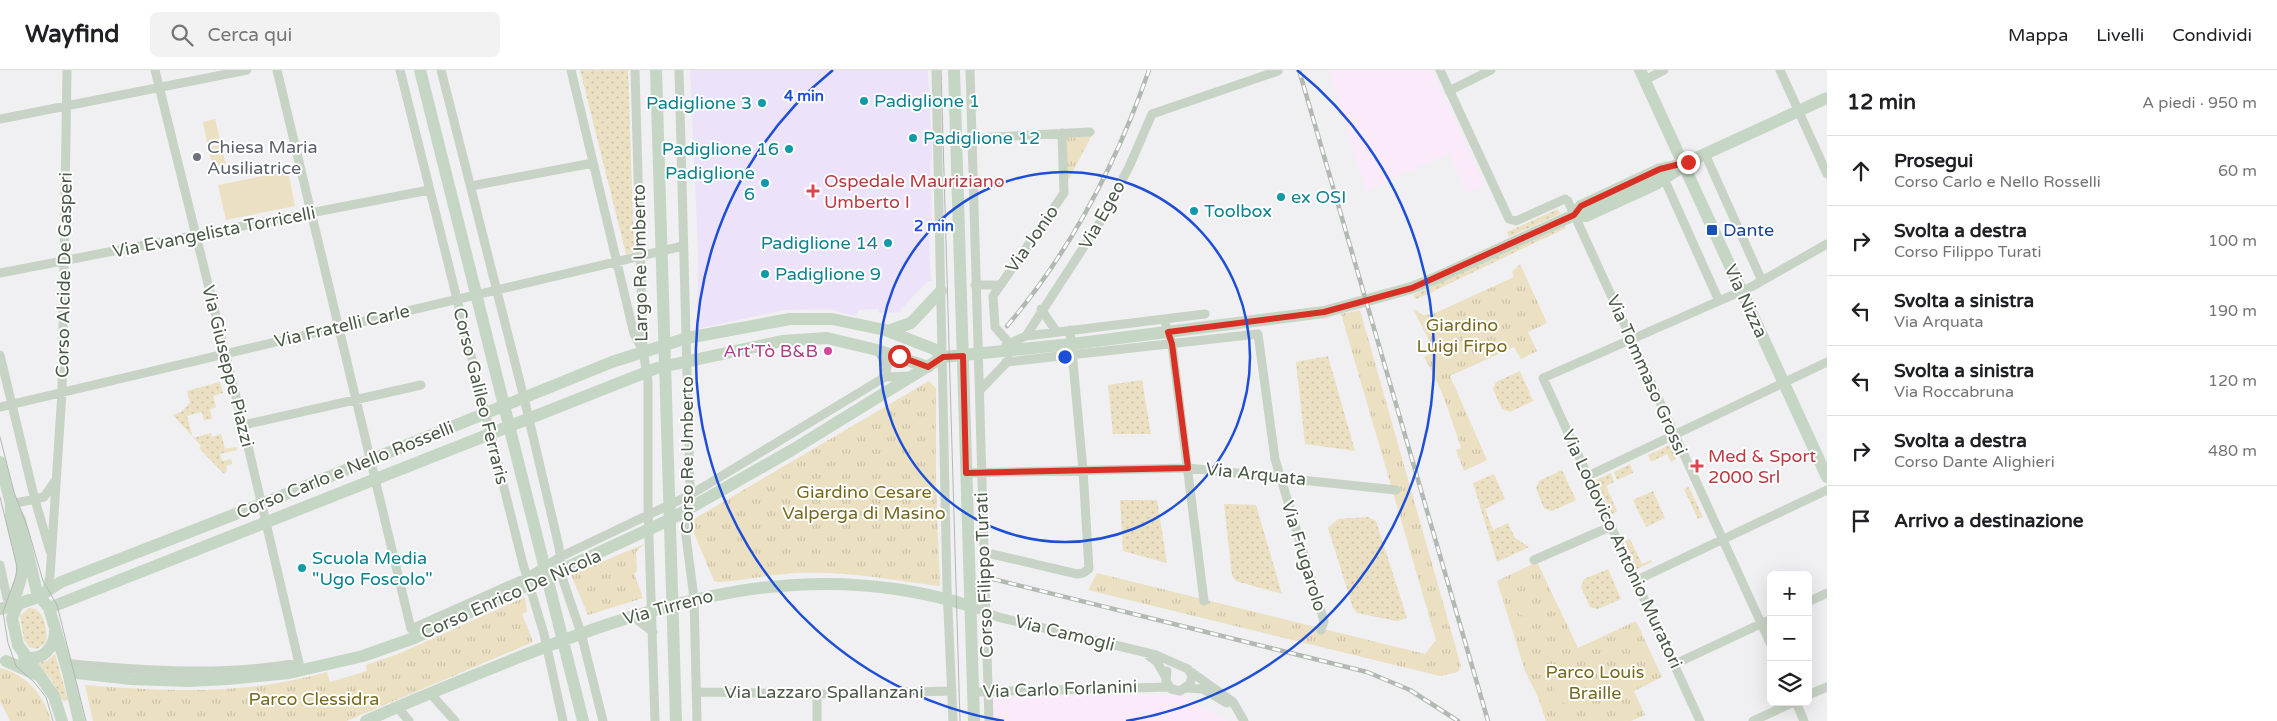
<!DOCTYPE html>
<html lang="it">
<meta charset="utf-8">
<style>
:root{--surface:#fff;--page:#f2f2f2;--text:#202124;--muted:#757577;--line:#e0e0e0}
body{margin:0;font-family:"Varela Round",sans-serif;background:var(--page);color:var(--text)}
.controls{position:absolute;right:15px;bottom:15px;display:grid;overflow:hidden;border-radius:8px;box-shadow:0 5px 20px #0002}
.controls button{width:45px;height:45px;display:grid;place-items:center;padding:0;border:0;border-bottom:1px solid var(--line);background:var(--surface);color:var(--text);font:25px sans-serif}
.stop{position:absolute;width:15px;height:15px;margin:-11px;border:4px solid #d93025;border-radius:50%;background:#fff}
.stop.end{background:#d93025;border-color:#fff;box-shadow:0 1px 5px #0008}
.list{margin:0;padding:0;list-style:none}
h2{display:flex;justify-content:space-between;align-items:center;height:65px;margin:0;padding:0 20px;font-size:21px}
h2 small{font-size:16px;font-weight:400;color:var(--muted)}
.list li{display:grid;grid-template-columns:32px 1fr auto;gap:15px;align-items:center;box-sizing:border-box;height:70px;padding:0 20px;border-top:1px solid var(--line)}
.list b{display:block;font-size:19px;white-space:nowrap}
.list p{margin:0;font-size:16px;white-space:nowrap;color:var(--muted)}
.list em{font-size:16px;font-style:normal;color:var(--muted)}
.icon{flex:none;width:28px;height:28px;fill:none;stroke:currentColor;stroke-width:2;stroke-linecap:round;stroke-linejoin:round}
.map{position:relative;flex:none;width:1827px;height:651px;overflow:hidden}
header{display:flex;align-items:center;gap:30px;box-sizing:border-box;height:70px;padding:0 25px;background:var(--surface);border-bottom:1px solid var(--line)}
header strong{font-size:24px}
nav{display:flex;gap:28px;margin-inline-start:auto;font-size:18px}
.search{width:350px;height:45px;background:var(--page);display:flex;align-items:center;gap:12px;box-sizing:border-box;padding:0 18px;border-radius:8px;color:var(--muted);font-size:19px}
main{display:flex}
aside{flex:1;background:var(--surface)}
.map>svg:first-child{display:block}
.commercial{fill:#fbeafa}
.medical{fill:#ece2f9}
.grass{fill:url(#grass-dots)}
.park{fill:url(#park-tufts)}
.pitch{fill:#ebe0c2}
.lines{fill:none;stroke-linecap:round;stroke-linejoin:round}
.street{stroke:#c7d3c4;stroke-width:9}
.secondary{stroke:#c6d6c4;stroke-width:12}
.tram{stroke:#b2b9b2;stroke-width:1}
.rail-casing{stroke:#b2b9b2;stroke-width:4.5}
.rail{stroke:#fff;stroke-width:2.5;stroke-dasharray:8;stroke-linecap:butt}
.route{stroke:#d93025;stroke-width:6}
.ring{fill:none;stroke:#1d4ed8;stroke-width:2.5}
.culture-dot{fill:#0f9aa8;stroke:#fff;stroke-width:2}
.worship-dot{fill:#6b7280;stroke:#fff;stroke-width:2}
.health-dot{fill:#e0444e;stroke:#fff;stroke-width:2}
.transit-dot{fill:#1a4fb4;stroke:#fff;stroke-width:2}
.hotel-dot{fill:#d1479c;stroke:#fff;stroke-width:2}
.labels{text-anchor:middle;stroke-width:4;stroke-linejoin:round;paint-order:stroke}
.culture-label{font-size:18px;fill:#0d838f;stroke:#fff;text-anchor:start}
.worship-label{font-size:18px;fill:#5b616d;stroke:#fff;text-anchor:start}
.health-label{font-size:18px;fill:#be3a42;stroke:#fff;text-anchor:start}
.street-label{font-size:18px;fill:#4c5b49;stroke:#fff}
.transit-label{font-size:18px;fill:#164399;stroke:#fff;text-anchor:start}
.park-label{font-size:18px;fill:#776a1f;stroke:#fff}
.hotel-label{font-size:18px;fill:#b23c85;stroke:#fff;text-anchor:end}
.centre{fill:#1d4ed8;stroke:#fff;stroke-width:2.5}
.ring-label{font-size:15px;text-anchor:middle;font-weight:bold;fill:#1d4ed8;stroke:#fff;stroke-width:4;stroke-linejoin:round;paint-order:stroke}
</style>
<header>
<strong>Wayfind</strong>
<div class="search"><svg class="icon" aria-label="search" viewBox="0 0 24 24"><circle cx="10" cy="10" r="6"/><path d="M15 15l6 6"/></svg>Cerca qui</div>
<nav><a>Mappa</a><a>Livelli</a><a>Condividi</a></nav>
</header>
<main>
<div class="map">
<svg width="1827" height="651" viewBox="0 0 1827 651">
<defs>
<pattern id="grass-dots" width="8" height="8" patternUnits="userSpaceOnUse" patternTransform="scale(1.25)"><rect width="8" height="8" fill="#ebe0c2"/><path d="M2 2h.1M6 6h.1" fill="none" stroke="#cbc2a8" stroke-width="1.8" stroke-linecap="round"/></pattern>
<pattern id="park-tufts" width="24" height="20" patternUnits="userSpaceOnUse" patternTransform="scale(1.25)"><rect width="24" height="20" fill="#ebe0c2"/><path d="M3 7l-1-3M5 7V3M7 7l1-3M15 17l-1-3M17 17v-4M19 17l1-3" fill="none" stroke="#cbc2a8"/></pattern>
</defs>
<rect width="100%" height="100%" fill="#f0eff2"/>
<path class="commercial" d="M1328 0H1432L1484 115 1467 123 1449 83 1366 121Z
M1181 625 1227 651H989L988 626Z"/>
<path class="medical" d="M690 0H928L932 90H930L932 152 929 170 931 211H928L901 239V242L879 243 878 239 859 240 855 246 829 239 783 240 697 259 698 181Z"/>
<path class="grass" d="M580 0H628L634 182 626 184Z
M1558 139 1560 144 1509 167 1507 162Z
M1565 155 1566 158 1419 228 1415 229 1413 225Z
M1328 286 1355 381 1305 374 1296 292Z
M1520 301 1533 331 1510 342 1502 339 1493 319 1496 312Z
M1142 310 1151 364H1113L1108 315Z
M220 312 223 323 213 326 216 337 210 339 212 349 204 350 202 342 187 346 193 368 211 363 212 367 221 364 225 379 236 377 237 380 220 384 222 391 231 389 232 394 226 396 227 401 224 404 199 378 201 376 173 345 181 342 190 333 187 321Z
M1670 375 1676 389 1671 392 1667 384 1651 392 1648 385Z
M1630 394 1633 403 1617 410 1614 402Z
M1562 400 1576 430 1552 441 1544 438 1536 418 1539 411Z
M1611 403 1614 412 1606 416 1617 441 1612 444 1596 410Z
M1494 404 1505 429 1485 439 1493 460 1508 453 1515 468 1529 477 1497 492 1473 413Z
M1689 417 1703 447 1698 449 1684 419Z
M1653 421 1665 448 1646 457 1633 430Z
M1120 430H1157L1167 493 1123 481Z
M1224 434 1256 435 1282 524 1236 511 1232 506Z
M1368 447 1376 451 1407 548 1397 551 1357 543 1353 538 1328 458 1338 449Z
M1630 469 1642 494 1651 490 1652 492 1637 499 1625 471Z
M1608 499 1621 529 1598 539 1590 537 1581 517 1584 509Z
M29 538C44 537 48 560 46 572L37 579 29 577 24 570 20 546Z
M55 584 68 630 63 631 51 609 36 594 48 590Z"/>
<path class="park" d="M1093 63 1065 117 1064 65Z
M1520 194 1547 253 1528 262 1537 281 1521 289 1514 277 1450 306 1487 390 1464 401 1456 380 1461 378C1451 347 1441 315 1424 287L1430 284 1428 278 1430 272 1413 239 1423 245 1433 244 1514 207 1512 202Z
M1360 240 1461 596 1458 602 1440 606 1088 520 1097 503 1425 584 1436 570 1341 244Z
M929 311 936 318V419L940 516C893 510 847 501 799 503 772 504 746 510 719 512L714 511 691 456 694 449Z
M644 474 636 482 637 501 634 503 643 528 588 545 571 505Z
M1537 492 1578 578 1636 551 1662 607 1634 621 1645 645 1631 651H1546L1538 627 1525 601 1497 511Z
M525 527 527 542 522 544 533 572 347 651H93L85 615C167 622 248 625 327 602L330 612 367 601 366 595 398 584Z
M0 598C26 604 45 626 51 651H10L0 631Z"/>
<path class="pitch" d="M215 49 220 70 207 73 203 52Z
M221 74 226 95 213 97 208 77Z
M288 101 295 136 226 150 218 115Z
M1516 518 1527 530 1529 547C1512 546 1506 530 1516 518Z
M1559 605 1584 614 1576 637 1551 628Z"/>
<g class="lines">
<path class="street" d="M277 0 411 559 528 507 560 487 690 425 885 307 912 306
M400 0 523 494 544 564 563 651
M441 0 524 328 559 477 563 510 581 563 603 651
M571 0 634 264 643 281
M635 0 643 281 648 311V437L655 651
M679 0 690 416 684 451 694 528 697 651
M936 0 947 517 953 651
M970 0 989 651
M1440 0 1509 149 1516 151 1565 129 1568 131 1771 575
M1780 0 1827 104
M1645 10 1664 0
M1449 21 1491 0
M0 49 247 0
M956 69 1090 62
M1705 84 1762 211
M1662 104 1719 231
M471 116 593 93
M0 203 429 120
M975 215H1000
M1041 239 1056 261
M1164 249 1172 274 1204 531
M1026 266 1100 152 1129 97 1152 44 1278 1
M1009 273 995 257 993 226 1064 123 1062 63
M1006 275 1026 266 1205 244
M878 280 887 296 885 307
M0 285 35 430 50 481
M1006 292 1258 264 1275 389 1324 551 1321 560
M980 320 1009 290
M0 337 683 176
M243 355 421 315
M966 403 1188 398 1396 420
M1588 406 1827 292
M11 434 44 427 55 411
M983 482 1077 504 1083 503 1089 499 1083 400 1070 260
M1534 490 1612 456
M0 495 7 528 14 536
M1637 510 1827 420
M46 524 50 506 62 322 67 0
M1808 532 1827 523
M970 536 998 547 1156 585 1188 599 1192 606 1190 614 1180 621 1171 619 1166 611 1167 601
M632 546 653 562
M1149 586 1157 592 1165 606
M65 592 72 594C148 601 222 606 299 593L243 355 155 0
M1675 594 1771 549
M1191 602 1233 632 1244 651
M1186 618 1203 619 1227 633
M697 622 817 624 952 621
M973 622 1170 617
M430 623 455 651
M817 624V651
M1808 625 1827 617
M1796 632 1804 651
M397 637 409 651
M1700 651 1543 308 1751 217 1827 174
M1753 651 1794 632"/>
<path class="secondary" d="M420 0 583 651
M656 0 676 651
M954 0 974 651
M1640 0 1827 407
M1574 145 1586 146 1656 114 1694 89 1827 28
M888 261 911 253 941 221
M0 392 11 434 20 450 38 527
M11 434C9 456 21 475 22 497 23 511 13 524 14 539
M44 532 49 538 68 602 79 651
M49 538 657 298 782 271 827 268 877 280 928 297
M0 539 18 534
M24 587C41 592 55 578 55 561
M6 591 35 604
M68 602 131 609 189 611 227 609 289 603 363 586 414 568 669 450 792 380 943 287 1072 274 1324 242 1411 218 1434 209 1574 145 1581 136 1660 99 1684 94
M62 651 54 626 18 575 12 548 18 534 38 527 61 512 269 431 612 292 687 268 790 249H832L885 260 934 279 943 287
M366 651C414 629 463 610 512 590 663 530 808 485 970 536"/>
<path class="tram" d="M941 0 960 651
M0 367 14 422 28 459 43 511 57 535 86 651
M0 427 17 497 16 506 3 542 8 573 16 596 34 612 46 627 53 651"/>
<g class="rail-casing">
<path id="rail" d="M1299 0 1488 651
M1007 256C1070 182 1117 92 1149 0
M993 509 1367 602 1410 620 1458 651"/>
</g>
<use href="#rail" class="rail"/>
</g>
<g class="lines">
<path class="route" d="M899 286 928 297 943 287 963 286 966 403 1188 398 1172 274 1168 262 1324 242 1412 218 1574 145 1581 136 1660 99 1688 92"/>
</g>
<g class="ring">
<circle cx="1065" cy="287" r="185"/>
<path d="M1004 651A369 369 0 0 1 833 0M1297 0A369 369 0 0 1 1126 651"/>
</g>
<g class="culture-dot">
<circle cx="864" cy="31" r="5"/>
<circle cx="762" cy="33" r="5"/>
<circle cx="913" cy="68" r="5"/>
<circle cx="789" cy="79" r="5"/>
<circle cx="765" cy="113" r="5"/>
<circle cx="1281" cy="127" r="5"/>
<circle cx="1194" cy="141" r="5"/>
<circle cx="888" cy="173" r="5"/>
<circle cx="765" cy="204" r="5"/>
<circle cx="302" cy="498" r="5"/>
</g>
<circle class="worship-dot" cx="197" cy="87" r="5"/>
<g class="health-dot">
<path d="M810.5 113.5h5v5h5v5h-5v5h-5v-5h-5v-5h5z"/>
<path d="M1694.5 388.5h5v5h5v5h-5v5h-5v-5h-5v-5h5z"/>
</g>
<rect class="transit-dot" x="1706" y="154" width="12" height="12" rx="2.5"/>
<circle class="hotel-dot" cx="828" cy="281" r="5"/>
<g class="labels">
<g class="culture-label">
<text x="874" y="37">Padiglione 1</text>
<text x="752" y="39" text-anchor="end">Padiglione 3</text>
<text x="923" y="74">Padiglione 12</text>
<text x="779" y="85" text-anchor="end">Padiglione 16</text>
<text x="755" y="109" text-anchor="end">Padiglione<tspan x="755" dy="21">6</tspan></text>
<text x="1291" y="133">ex OSI</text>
<text x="1204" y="147">Toolbox</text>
<text x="878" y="179" text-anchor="end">Padiglione 14</text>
<text x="775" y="210">Padiglione 9</text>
<text x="312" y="494">Scuola Media<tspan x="312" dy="21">"Ugo Foscolo"</tspan></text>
</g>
<g class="worship-label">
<text x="207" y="83">Chiesa Maria<tspan x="207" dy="21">Ausiliatrice</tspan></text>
</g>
<g class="health-label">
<text x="824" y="117">Ospedale Mauriziano<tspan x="824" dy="21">Umberto I</tspan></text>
<text x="1708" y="392">Med &amp; Sport<tspan x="1708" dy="21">2000 Srl</tspan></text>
</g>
<g class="street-label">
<text transform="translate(1102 145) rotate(-61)" y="6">Via Egeo</text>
<text transform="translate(214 162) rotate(-11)" y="6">Via Evangelista Torricelli</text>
<text transform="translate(1032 169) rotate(-55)" y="6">Via Jonio</text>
<text transform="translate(640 193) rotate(-91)" y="6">Largo Re Umberto</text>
<text transform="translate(64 205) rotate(-89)" y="6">Corso Alcide De Gasperi</text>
<text transform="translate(1746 231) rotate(65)" y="6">Via Nizza</text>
<text transform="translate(342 256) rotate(-13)" y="6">Via Fratelli Carle</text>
<text transform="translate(228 296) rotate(76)" y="6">Via Giuseppe Piazzi</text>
<text transform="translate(1647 305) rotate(66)" y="6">Via Tommaso Grossi</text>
<text transform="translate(481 326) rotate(76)" y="6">Corso Galileo Ferraris</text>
<text transform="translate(687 385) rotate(-90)" y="6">Corso Re Umberto</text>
<text transform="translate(345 400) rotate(-22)" y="6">Corso Carlo e Nello Rosselli</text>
<text transform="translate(1256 404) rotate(6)" y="6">Via Arquata</text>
<text transform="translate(1622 479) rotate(65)" y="6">Via Lodovico Antonio Muratori</text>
<text transform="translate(1304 486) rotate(73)" y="6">Via Frugarolo</text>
<text transform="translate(984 505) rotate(-92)" y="6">Corso Filippo Turati</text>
<text transform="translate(511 524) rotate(-24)" y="6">Corso Enrico De Nicola</text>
<text transform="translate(668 537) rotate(-15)" y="6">Via Tirreno</text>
<text transform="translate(1065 563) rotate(14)" y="6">Via Camogli</text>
<text transform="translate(1060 619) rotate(-2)" y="6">Via Carlo Forlanini</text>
<text x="824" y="628">Via Lazzaro Spallanzani</text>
</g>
<g class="transit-label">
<text x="1723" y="166">Dante</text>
</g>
<g class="park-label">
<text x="1462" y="261">Giardino<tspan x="1462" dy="21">Luigi Firpo</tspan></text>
<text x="864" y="428">Giardino Cesare<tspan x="864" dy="21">Valperga di Masino</tspan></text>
<text x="1595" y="608">Parco Louis<tspan x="1595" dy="21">Braille</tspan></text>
<text x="314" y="635">Parco Clessidra</text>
</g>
<g class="hotel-label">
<text x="818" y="287">Art'Tò B&amp;B</text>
</g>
</g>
<circle cx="1065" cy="287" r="8" class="centre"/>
<g class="ring-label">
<text x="804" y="31">4 min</text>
<text x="934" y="161">2 min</text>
</g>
</svg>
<div class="controls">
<button>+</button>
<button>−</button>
<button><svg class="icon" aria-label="layers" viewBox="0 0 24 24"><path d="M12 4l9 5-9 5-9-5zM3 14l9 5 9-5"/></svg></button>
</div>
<div class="stop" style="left:899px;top:286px"></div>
<div class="stop end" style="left:1688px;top:92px"></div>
</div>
<aside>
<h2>12 min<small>A piedi · 950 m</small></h2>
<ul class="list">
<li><svg class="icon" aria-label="ahead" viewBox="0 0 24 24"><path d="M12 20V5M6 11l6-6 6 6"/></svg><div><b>Prosegui</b><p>Corso Carlo e Nello Rosselli</p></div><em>60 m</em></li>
<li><svg class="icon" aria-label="right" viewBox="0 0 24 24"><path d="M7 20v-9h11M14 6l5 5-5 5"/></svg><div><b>Svolta a destra</b><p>Corso Filippo Turati</p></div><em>100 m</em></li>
<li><svg class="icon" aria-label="left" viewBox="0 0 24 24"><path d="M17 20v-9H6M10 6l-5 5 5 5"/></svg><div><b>Svolta a sinistra</b><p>Via Arquata</p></div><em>190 m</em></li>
<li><svg class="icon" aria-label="left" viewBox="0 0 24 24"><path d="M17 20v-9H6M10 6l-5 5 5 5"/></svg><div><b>Svolta a sinistra</b><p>Via Roccabruna</p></div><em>120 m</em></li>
<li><svg class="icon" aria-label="right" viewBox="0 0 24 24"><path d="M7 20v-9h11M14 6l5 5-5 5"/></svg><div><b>Svolta a destra</b><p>Corso Dante Alighieri</p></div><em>480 m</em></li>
<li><svg class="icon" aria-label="arrive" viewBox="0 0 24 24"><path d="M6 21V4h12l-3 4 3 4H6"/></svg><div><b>Arrivo a destinazione</b></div></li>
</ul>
</aside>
</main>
